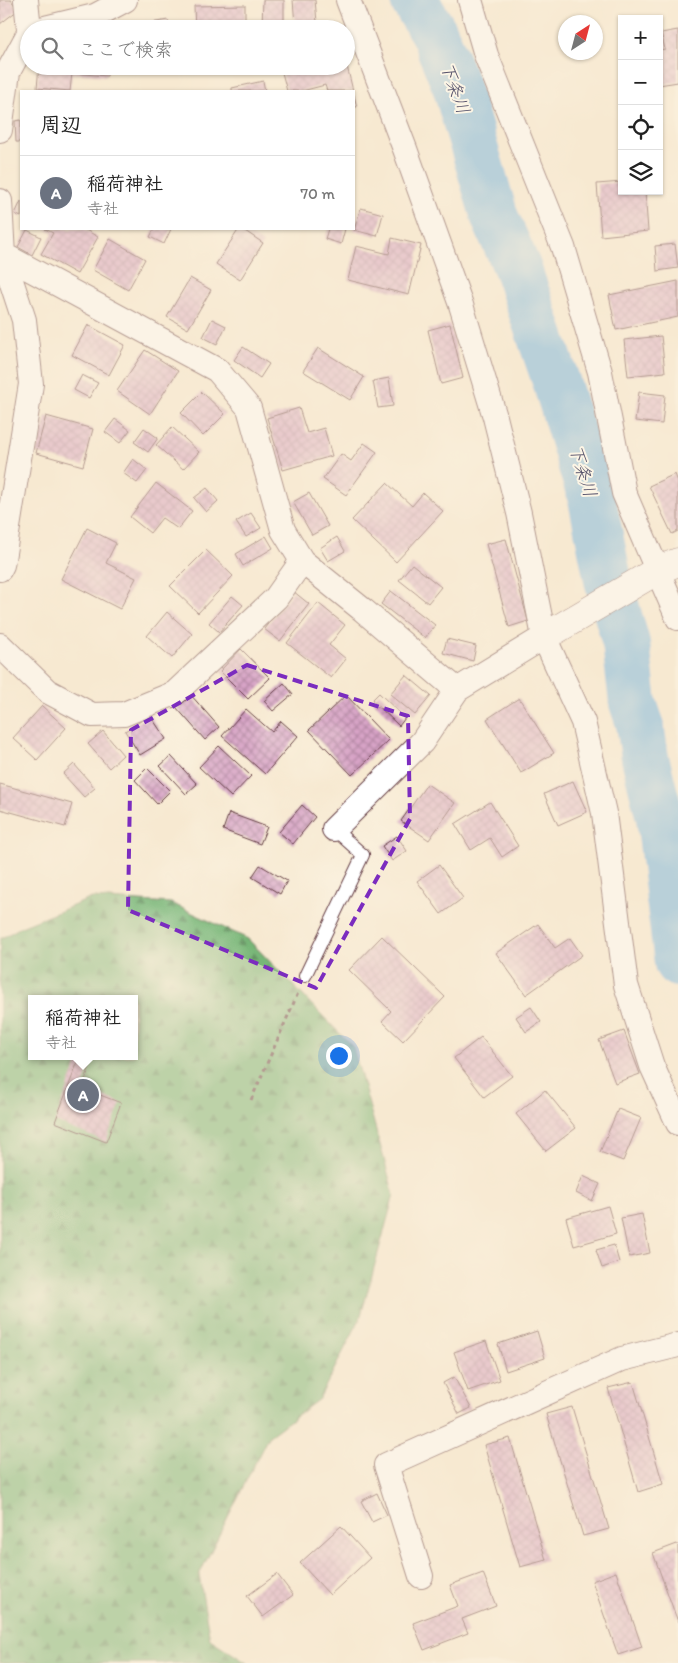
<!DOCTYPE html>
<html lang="ja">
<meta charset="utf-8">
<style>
:root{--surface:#fff;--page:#f6f6f6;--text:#222;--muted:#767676;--line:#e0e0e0;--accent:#b45309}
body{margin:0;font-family:Itim,"Klee One",sans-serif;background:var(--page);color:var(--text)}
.controls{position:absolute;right:15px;top:15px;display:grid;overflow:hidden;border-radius:0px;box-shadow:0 1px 4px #0004}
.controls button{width:45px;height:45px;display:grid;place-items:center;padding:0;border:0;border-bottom:1px solid var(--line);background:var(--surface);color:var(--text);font:25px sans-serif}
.compass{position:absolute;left:558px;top:15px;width:45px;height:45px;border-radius:50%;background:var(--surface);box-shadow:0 1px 4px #0004;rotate:36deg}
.you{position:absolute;left:338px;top:1055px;width:18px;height:18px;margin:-12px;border:4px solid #fff;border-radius:50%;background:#1a73e8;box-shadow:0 0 0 8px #1a73e833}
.badge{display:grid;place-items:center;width:32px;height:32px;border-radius:50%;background:var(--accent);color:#fff;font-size:16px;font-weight:700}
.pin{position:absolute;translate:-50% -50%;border:2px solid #fff;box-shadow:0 1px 5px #0006}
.popup{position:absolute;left:28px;top:995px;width:110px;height:65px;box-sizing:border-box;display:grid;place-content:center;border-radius:0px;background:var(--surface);filter:drop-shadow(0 1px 4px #0005);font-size:16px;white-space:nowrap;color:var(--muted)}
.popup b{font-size:19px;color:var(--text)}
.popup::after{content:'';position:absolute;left:50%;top:100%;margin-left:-10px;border:10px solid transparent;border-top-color:var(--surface)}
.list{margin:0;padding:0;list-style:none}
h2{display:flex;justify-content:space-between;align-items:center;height:65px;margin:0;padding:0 20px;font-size:21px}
h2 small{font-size:16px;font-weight:400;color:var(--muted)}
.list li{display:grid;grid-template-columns:32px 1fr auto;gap:15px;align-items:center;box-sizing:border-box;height:75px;padding:0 20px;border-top:1px solid var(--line)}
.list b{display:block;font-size:19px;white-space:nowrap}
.list p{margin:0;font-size:16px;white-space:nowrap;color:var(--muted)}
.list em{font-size:16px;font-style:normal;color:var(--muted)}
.icon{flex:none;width:28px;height:28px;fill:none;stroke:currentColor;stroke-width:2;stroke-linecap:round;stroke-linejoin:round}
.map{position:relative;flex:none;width:678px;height:1663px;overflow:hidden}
.search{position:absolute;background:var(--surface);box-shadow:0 1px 4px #0004;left:20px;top:20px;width:335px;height:55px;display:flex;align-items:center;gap:12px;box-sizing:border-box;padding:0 18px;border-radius:28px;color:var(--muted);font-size:19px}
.panel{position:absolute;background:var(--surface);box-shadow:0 1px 4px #0004;left:20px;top:90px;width:335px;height:140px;border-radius:0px}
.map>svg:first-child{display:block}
.forest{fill:url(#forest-firs);stroke:#606a51;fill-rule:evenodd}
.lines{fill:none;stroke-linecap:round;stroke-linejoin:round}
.river{stroke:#6db2e3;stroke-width:48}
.building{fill:url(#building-cross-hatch)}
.service-casing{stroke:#643d44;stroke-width:14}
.minor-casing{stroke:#643d44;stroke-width:26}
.tertiary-casing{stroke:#643d44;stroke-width:29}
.path{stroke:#643d44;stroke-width:3;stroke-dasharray:4 4;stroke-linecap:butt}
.service{stroke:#fff;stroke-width:12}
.minor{stroke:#fff;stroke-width:24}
.tertiary{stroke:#fff;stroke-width:28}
.marked{fill:none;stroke:#7b2cbf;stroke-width:4;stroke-dasharray:10 6;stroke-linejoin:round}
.labels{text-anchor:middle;stroke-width:4;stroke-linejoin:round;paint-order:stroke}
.water-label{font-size:18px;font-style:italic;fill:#56526b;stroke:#fcf5e5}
</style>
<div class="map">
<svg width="678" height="1663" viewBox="0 0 678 1663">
<defs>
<pattern id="forest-firs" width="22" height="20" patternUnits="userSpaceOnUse" patternTransform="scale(1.25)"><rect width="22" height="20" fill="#77b677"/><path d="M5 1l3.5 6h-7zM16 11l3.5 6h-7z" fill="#649362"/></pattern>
<pattern id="building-cross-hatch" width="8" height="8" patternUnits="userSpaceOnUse" patternTransform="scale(1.25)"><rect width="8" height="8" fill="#d7a3c6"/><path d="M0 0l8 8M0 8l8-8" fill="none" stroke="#b084a1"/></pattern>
</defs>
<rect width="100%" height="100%" fill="#fcf5e5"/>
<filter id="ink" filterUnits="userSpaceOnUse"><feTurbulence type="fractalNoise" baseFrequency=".02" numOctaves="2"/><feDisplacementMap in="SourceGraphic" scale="10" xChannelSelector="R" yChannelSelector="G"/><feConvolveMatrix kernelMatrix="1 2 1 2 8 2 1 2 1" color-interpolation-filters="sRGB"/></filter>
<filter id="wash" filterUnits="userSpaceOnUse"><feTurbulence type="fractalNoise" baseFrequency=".0096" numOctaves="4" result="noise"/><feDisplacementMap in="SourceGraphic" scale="20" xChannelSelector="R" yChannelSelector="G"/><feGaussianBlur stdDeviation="1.12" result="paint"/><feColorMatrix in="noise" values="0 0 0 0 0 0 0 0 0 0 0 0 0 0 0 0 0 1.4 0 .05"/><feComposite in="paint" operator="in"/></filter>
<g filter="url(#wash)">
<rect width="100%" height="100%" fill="#f7e9d1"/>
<path class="forest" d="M92 898 171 903 248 939 353 1047 394 1195 360 1319 319 1399 268 1437 199 1575 210 1639 247 1663H0V939L21 927ZM32 999H134V1056H32Z"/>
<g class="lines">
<path class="river" d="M414 0 434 33 456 86 495 218 517 267 556 381 592 499 608 580 626 643 633 703 640 724 645 758 660 818 678 963"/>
</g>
<g id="blocks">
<path class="building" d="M0 0H11L18 10 0 24Z
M263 0H284V25L262 24Z
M293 0H315L317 22 295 25Z
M245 5V29H195L194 6Z
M168 20 170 29H134L133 26Z
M678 30V82L659 85V50L665 49 661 33Z
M39 66H108L107 76 72 73 70 91 37 88Z
M140 66H156V67L141 70Z
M292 66H347L353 91H327L325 85 302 91H287L281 69Z
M263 81 265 91H232V88Z
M354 95 357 107H354Z
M21 120V142H16L15 121Z
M622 182V191H645L648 231 601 236 597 184Z
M21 201V217L15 214Z
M361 208 383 214 377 236 354 230Z
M45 229H84L98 237 77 274 41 254 53 233Z
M154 229H171L164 244 150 237Z
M239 229H242L263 243 240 280 216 264Z
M328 229H345L341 244 325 239Z
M27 230 41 237 32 255 18 247Z
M392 238 421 245 409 295 348 280 356 246 389 254Z
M110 239 145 259 128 290 93 270Z
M675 244 678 268 657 271 655 246Z
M190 278 211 290 188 329 167 317Z
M678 281V317L616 330 609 295Z
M212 319 226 326 217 344 203 337Z
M450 324 463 378 441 384 428 330Z
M88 325 125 345 109 375 72 355Z
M661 336 665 372 628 376 624 340Z
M243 347 269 364 260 378 234 360Z
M318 348 364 377 350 400 303 371Z
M145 350 178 371 150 414 117 391Z
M82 375 98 383 89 398 74 390Z
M389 378 393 406 378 408 373 381Z
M202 392 225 414 203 436 181 413Z
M639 392 665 395 662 424 635 421Z
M299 408 307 433 324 428 332 456 283 470 267 418Z
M46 416 93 429 83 466 36 453Z
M115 419 130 430 120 443 105 432Z
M172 427 199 452 183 469 156 445Z
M144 428 158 438 148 452 134 442Z
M364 443 377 452 346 495 323 479 341 454 351 461Z
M133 459 147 470 137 483 123 473Z
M675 474 678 482V531L672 534 649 486Z
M156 483 192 511 178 529 162 518 150 533 130 517Z
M387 483 412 506 423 493 443 511 396 562 352 520Z
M207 488 218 501 206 512 194 498Z
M309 493 328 526 312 535 293 502Z
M251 513 261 528 246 537 236 522Z
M87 528 116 543 106 563 136 578 120 609 61 579Z
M266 536 273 548 243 566 236 554Z
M337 537 345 551 328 561 320 548Z
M506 539 528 621 509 627 486 544Z
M206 550 233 576 198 613 170 586Z
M412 564 441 587 428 603 399 580Z
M293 591 309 604 280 641 264 629Z
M391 591 435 625 425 638 381 604Z
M232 596 243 605 219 632 209 623Z
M318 603 345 625 329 645 346 659 331 678 287 643Z
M167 612 192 634 172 658 147 636Z
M447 639 476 646 473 661 443 653Z
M241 649 270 678 248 699 220 671Z
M406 675 431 696 415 715 390 694Z
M284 683 293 694 273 711 264 701Z
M379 693 405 718 399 726 372 700Z
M190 694 219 727 205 740 176 707Z
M346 695 389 740 352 775 309 730Z
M519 698 554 753 521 773 487 719Z
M42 706 66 728 37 760 13 738Z
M246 709 272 732 281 721 298 736 265 774 222 736Z
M150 715 166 739 140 755 125 731Z
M103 731 123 755 109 768 88 744Z
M219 746 251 776 231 797 199 767Z
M171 756 197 784 186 794 160 766Z
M74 764 95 788 84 797 63 774Z
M147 768 170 791 157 804 135 780Z
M573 781 587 812 558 825 544 794Z
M0 784 72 804 65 827 0 809Z
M427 784 455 803 429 840 401 821Z
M490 802 518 846 502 857 490 838 471 850 455 824Z
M302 805 315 817 293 844 279 832Z
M229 813 267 827 260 844 223 830Z
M397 836 407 851 392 861 382 846Z
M260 865 287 881 280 894 252 877Z
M439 865 463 898 441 914 417 881Z
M538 924 555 948 570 938 582 955 526 995 496 953Z
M382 936 445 997 403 1041 382 1021 391 1011 349 970Z
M531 1007 541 1022 526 1032 516 1017Z
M624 1031 640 1074 615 1083 599 1040Z
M481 1037 512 1076 484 1097 454 1058Z
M80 1056H94L82 1088 121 1103 106 1142 55 1122Z
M545 1090 576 1128 546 1151 516 1114Z
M618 1109 641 1118 623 1161 600 1152Z
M583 1176 600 1184 592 1201 576 1193Z
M608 1206 616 1234 574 1246 566 1218Z
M642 1214 650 1253 629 1257 621 1218Z
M614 1245 619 1262 602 1268 596 1250Z
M537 1331 545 1358 506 1371 498 1344Z
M486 1341 500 1380 468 1391 454 1352Z
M454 1377 471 1408 459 1414 443 1383Z
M633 1382 663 1484 638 1492 608 1388Z
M572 1407 609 1529 583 1536 546 1414Z
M510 1438 546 1560 520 1567 484 1445Z
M377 1493 387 1515 372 1522 361 1501Z
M341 1526 370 1558 330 1595 300 1563Z
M677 1544 678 1547V1622L653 1553Z
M616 1572 642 1647 618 1655 592 1581Z
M483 1573 496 1606 462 1619 468 1633 424 1650 413 1623 458 1606 450 1585Z
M277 1574 293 1595 263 1617 247 1596Z"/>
</g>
</g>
<g filter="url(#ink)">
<use href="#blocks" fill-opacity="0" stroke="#643d44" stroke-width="1"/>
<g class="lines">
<g class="service-casing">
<path id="service" d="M305 976 363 855 334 829"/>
</g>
<g class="minor-casing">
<path id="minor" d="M26 0 29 29
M348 0 405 149 461 305 495 417 519 513 544 637 583 722 604 813 626 985 652 1066 678 1123
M470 0 486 55 563 247 600 372 624 493 678 618
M41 29 95 16 125 0
M0 130 8 72 29 33
M0 201 3 256 24 320 31 384 2 565 0 569
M0 253 217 370 249 408 283 530 302 561 363 610 457 690
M0 645 47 691 92 715 124 714 175 693 276 598 302 561
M334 829 422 742 457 690 544 637
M421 1576 386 1465 622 1359 678 1345"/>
</g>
<g class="tertiary-casing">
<path id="tertiary" d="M544 637 658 570 678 562"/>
</g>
<path class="path" d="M251 1100 298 993"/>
<use href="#service" class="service"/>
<use href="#minor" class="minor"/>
<use href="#tertiary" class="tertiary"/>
</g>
</g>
<path d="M0 0H678V1663H0ZM247 665 408 716 410 819 316 988 128 910 131 730Z" fill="#f7e9d1" fill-opacity=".55" fill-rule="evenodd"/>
<path class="marked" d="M247 665 408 716 410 819 316 988 128 910 131 730Z"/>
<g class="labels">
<g class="water-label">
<text transform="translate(455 88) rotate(70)" y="6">下条川</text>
<text transform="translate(583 471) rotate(73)" y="6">下条川</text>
</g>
</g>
</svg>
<div class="controls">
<button>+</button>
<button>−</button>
<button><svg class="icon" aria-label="locate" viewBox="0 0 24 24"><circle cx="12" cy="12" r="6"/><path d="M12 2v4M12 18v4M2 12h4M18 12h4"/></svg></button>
<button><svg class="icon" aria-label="layers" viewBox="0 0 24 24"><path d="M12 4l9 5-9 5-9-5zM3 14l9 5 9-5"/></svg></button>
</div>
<svg class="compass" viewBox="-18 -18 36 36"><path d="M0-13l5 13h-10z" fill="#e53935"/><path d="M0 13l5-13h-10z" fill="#767676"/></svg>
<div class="you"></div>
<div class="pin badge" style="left:83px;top:1095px;background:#6b7280">A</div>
<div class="popup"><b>稲荷神社</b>寺社</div>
<div class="search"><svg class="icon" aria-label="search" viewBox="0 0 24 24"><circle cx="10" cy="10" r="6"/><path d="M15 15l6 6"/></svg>ここで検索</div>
<section class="panel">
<h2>周辺<small></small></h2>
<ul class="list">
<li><span class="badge" style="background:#6b7280">A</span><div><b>稲荷神社</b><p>寺社</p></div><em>70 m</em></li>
</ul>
</section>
</div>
